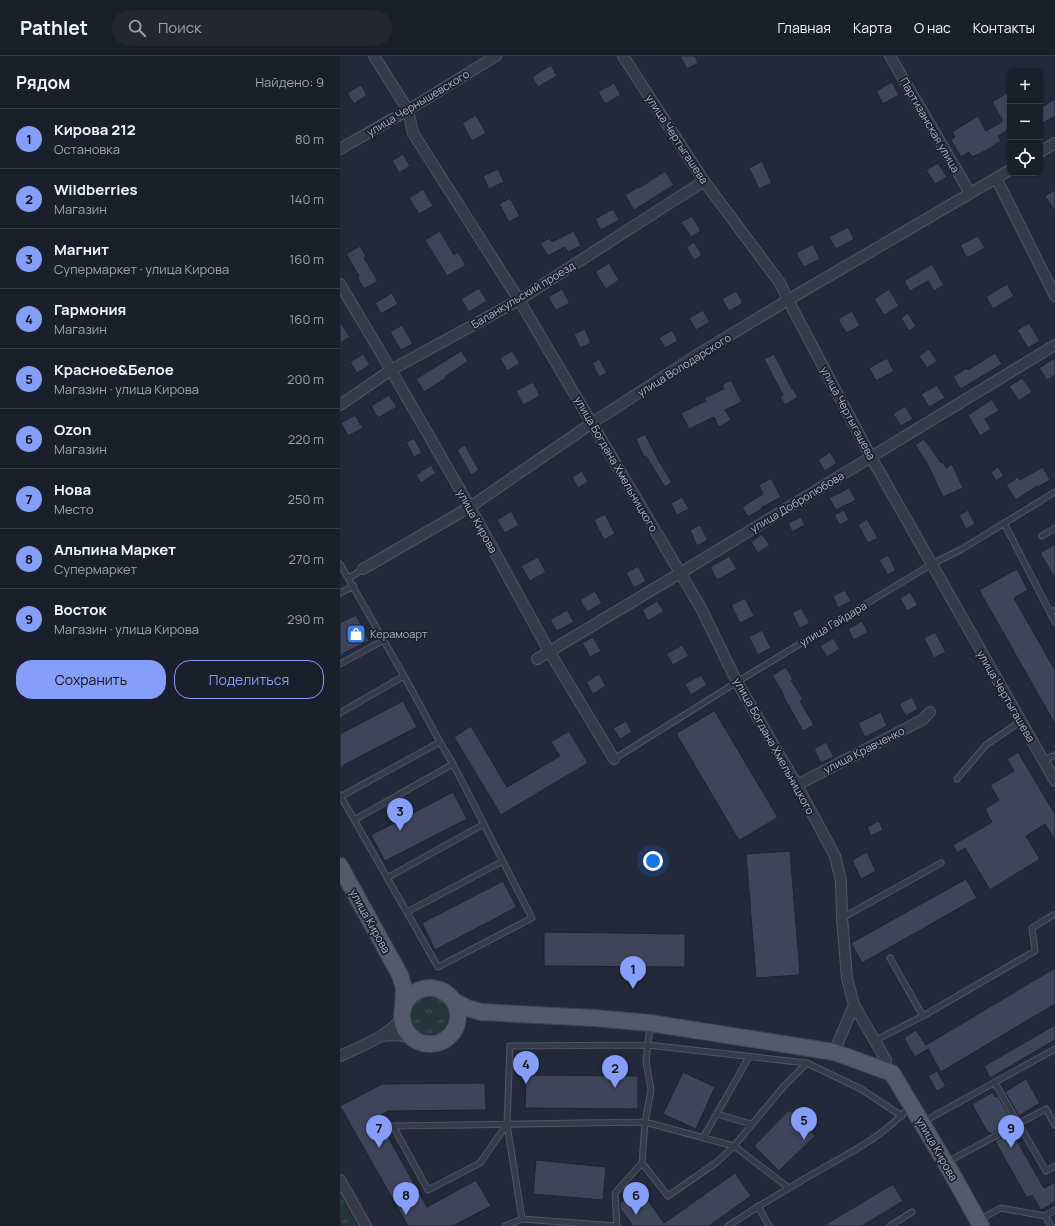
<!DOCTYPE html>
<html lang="ru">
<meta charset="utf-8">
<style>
:root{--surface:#1a1f2c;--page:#232734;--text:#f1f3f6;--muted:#9fa2a9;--line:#383d48;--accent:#859ef8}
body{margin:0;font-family:Manrope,sans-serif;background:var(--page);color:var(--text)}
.controls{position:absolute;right:12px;top:12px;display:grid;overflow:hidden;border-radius:8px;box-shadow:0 1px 3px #0004}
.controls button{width:36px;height:36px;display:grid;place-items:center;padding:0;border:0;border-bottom:1px solid var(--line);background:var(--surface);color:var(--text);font:20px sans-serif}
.you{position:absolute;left:313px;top:805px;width:14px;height:14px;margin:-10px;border:3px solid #fff;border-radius:50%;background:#1a73e8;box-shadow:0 0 0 6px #1a73e833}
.badge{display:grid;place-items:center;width:26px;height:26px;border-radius:50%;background:var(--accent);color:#111;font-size:13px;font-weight:700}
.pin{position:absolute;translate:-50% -33px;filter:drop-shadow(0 1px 2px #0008)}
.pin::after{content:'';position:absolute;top:21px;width:14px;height:12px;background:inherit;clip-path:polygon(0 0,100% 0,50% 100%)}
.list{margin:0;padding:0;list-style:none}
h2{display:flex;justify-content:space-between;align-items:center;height:52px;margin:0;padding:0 16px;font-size:17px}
h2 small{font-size:13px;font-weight:400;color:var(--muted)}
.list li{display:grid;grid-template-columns:26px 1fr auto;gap:12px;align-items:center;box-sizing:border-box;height:60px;padding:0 16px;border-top:1px solid var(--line)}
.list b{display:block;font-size:15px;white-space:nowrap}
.list p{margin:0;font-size:13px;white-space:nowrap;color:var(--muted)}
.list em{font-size:13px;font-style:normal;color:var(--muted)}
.actions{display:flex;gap:8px;padding:12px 16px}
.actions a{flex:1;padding:9px 0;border:1px solid var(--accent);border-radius:16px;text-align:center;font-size:14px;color:var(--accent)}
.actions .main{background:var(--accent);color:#111}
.icon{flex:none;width:22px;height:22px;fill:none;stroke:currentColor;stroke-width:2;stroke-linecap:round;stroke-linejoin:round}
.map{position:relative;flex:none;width:715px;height:1170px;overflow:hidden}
header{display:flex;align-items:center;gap:24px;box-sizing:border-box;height:56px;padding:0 20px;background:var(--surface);border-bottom:1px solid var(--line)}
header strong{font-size:19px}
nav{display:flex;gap:22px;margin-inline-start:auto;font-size:14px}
.search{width:280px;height:36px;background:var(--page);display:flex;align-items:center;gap:10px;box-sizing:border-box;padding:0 14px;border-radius:22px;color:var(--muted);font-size:15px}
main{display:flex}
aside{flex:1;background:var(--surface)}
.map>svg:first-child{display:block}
.grass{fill:url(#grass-tufts)}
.building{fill:#3e455b;stroke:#1d2232}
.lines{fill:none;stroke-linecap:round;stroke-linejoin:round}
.lane-casing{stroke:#515666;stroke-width:7}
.street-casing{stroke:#515666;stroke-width:12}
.primary-casing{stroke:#3f4454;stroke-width:18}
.lane{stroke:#363b4b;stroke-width:5}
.street{stroke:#363b4b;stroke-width:10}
.primary{stroke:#545a6b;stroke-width:16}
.labels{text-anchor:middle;stroke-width:3.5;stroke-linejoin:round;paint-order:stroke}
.street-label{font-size:11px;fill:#b1b6c7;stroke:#1b2030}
.poi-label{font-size:11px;fill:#b1b6c7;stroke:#1b2030;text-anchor:start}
</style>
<header>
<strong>Pathlet</strong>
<div class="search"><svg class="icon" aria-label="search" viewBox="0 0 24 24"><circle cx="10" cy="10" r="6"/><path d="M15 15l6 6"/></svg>Поиск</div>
<nav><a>Главная</a><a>Карта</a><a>О нас</a><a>Контакты</a></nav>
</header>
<main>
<aside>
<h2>Рядом<small>Найдено: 9</small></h2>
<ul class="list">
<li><span class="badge">1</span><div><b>Кирова 212</b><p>Остановка</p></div><em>80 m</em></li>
<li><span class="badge">2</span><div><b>Wildberries</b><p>Магазин</p></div><em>140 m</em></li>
<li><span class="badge">3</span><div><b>Магнит</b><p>Супермаркет · улица Кирова</p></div><em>160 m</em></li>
<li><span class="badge">4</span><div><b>Гармония</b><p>Магазин</p></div><em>160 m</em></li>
<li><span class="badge">5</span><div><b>Красное&amp;Белое</b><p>Магазин · улица Кирова</p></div><em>200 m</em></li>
<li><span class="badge">6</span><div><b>Ozon</b><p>Магазин</p></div><em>220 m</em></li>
<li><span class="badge">7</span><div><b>Нова</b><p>Место</p></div><em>250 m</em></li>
<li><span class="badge">8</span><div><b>Альпина Маркет</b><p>Супермаркет</p></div><em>270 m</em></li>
<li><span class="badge">9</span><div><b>Восток</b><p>Магазин · улица Кирова</p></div><em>290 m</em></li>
</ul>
<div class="actions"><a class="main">Сохранить</a><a>Поделиться</a></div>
</aside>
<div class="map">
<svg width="715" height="1170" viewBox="0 0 715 1170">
<defs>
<pattern id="grass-tufts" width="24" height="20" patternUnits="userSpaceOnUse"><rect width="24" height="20" fill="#24353c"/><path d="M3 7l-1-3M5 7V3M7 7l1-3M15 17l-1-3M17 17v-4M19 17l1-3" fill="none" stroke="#415057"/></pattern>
</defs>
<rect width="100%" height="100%" fill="#22293b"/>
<path class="grass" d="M66 960a24 24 0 1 1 48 0a24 24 0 1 1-48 0Z
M0 1139 17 1170H3L0 1164Z"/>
<path class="building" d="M340 0H355L358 7 347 13Z
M211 9 217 20 198 31 192 21Z
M552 26 559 39 543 48 536 35Z
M274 27 281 39 265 48 258 36Z
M21 29 27 39 14 48 7 37Z
M670 35V76L669 73 658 80 661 85 645 95 632 101 629 96 621 101 611 84 615 81 612 76 638 60 646 75 663 65 652 46Z
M715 43V60L703 67 700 62V52Z
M136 59 146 77 132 85 122 67Z
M63 98 70 110 59 117 52 105Z
M422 105 432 127 419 133 409 112Z
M598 107 607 121 595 128 586 114Z
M158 113 164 126 149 133 143 120Z
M325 115 334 129 294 154 285 139 298 131 299 132Z
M83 133 93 150 79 158 69 142Z
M715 134V155L705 140Z
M170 142 180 160 169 166 159 148Z
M273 153 279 164 261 174 255 163Z
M352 160 361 175 351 181 341 166Z
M508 171 514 183 496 193 489 181Z
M100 175 114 199 118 196 126 209 107 220 85 184Z
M234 175 241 190 228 196 225 191 208 200 200 187 210 182 212 186Z
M638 180 645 192 627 202 620 189Z
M354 186 362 199 354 204 346 191Z
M473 188 480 203 464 211 456 197Z
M20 190 26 200 24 202 38 225 24 233 17 221 19 220 6 198Z
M269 207 279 224 266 233 255 216Z
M592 208 604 229 594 235 588 225 570 235 564 225Z
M667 228 674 240 653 253 646 241Z
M139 232 147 245 129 256 121 243Z
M222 233 230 247 216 254 208 241Z
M549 233 559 250 544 259 534 243Z
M396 235 403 247 389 255 382 243Z
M52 237 58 248 41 258 35 247Z
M363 254 370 266 356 274 349 262Z
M512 255 520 270 506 277 498 263Z
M568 257 576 270 569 275 561 262Z
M0 266 10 281 0 287Z
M689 267 700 285 688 292 677 274Z
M62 269 73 288 61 294 50 276Z
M245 273 251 287 240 292 234 278Z
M332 274 338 285 325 292 319 282Z
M589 293 597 305 587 312 579 300Z
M121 295 128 305 105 321 106 322 84 336 76 323Z
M172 295 180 307 167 315 160 302Z
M655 297 662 308 621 333 613 321 626 312 628 314Z
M23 298 30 309 17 317 10 306Z
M434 298 452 333H453L458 341 445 349 440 341 443 339 424 303Z
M547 302 554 315 536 325 529 312Z
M715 302V319L707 324 699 312Z
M259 303 267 317 259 321 252 307Z
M682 322 692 336 679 345 669 330Z
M391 324 402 346 385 354 391 364 379 371 374 361 349 373 341 357 366 345 364 342 384 333 382 329Z
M193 326 200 340 183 349 176 335Z
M597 329 605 342 589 351 581 338Z
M49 339 57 351 38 362 31 350Z
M652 343 659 355 645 363 651 373 640 380 628 359Z
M565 350 573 363 561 370 553 358Z
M15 359 23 372 8 380 1 367Z
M305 378 320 407 332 426 325 431 306 400 304 401 296 383Z
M74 382 82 397 74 401 66 386Z
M584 383 601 407 603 406 606 412 612 408 623 432 603 441 587 407 575 389Z
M125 389 139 414 131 419 117 394Z
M490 396 497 407 485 415 478 404Z
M91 409 96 417 81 427 76 419Z
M658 411 664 420 656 425 651 416Z
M703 411 710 424 698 431 697 430 676 444 666 429 678 421 680 424Z
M242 415 248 426 238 432 232 421Z
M431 422 441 441 421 452 422 453 408 461 402 451 423 438 419 429Z
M509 432 516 444 496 454 489 442Z
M342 441 349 453 337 459 331 447Z
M504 454 509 464 500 469 494 459Z
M628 454 635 468 626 473 619 459Z
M171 455 179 469 165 477 157 464Z
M265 458 275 478 264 484 254 464Z
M461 461 465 469 452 476 448 467Z
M527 463 538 482 528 487 518 469Z
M360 469 368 484 357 490 350 474Z
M422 478 430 489 418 497 411 486Z
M715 488V522L700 497Z
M548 499 556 514 548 519 539 504Z
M389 500 397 513 377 524 370 511Z
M198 501 206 516 190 525 181 510Z
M298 510 306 525 294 532 286 517Z
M677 513 688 534 674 542 715 614V668L639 534Z
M505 534 511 545 498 552 493 540Z
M255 535 262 547 247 556 240 544Z
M570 536 578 549 567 555 560 542Z
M405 542 414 560 400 567 391 549Z
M317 545 324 555 308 565 302 554Z
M461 552 470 567 460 572 452 557Z
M227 554 234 566 217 575 210 564Z
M16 559 29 585 0 599V567Z
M522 565 528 576 514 584 508 573Z
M422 574 431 592 418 599 409 581Z
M595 576 606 596 594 602 584 582Z
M253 581 261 595 250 601 242 587Z
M493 582 500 593 487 601 480 590Z
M342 589 349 600 333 609 326 598Z
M446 611 453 623 451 624 463 643 460 645 474 669 463 675 443 640 444 639 432 619Z
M259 618 266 630 253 638 246 626Z
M361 619 367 629 351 639 345 628Z
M572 641 578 653 566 660 559 648Z
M63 645 77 671 0 711V678Z
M374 655 376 657 437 760V762L400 784 398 783 337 679V677Z
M541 656 547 670 525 681 518 667Z
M286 665 292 676 280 683 273 672Z
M131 670 167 731 220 700 211 686 229 675 248 707 161 759 114 681Z
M486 686 494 701 481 707 474 693Z
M678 696 715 758V784L705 768 686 780 700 803 650 834 625 792 617 797 613 789 652 766 645 753 659 744 650 729 674 715 667 703Z
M113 736 127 763 45 805 31 779Z
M539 765 543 774 531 780 527 771Z
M450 795 460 917 459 919 416 922 406 798Z
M527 796 536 815 521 823 512 804Z
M626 823 637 842 522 907 511 887Z
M163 825 177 851 95 894 82 867Z
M204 876 345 878V911L204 910Z
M715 912V948L601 1016 588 993 575 1001 564 982 576 974 586 989Z
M715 969V984L650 1022 644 1010Z
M597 1015 606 1030 597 1035 588 1020Z
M343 1016 375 1031 356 1073 323 1058Z
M186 1019 298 1020V1053L185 1052Z
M686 1023 700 1047 679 1060 665 1036Z
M145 1027 146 1054 48 1055 37 1061 87 1151 136 1124 151 1150 113 1170H68L0 1050 42 1028Z
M653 1036 655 1041 658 1040 672 1064 666 1066 668 1069 651 1078 649 1076 648 1077 632 1048Z
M449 1054 475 1080 439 1115 414 1090Z
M672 1076 704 1132 715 1126V1146L701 1154 692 1139 687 1142 655 1085Z
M196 1104 266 1111 263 1144 193 1138Z
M395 1117 411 1140 369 1170H293L280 1152V1147L300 1133 324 1167Z
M553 1128 563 1145 522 1170H483Z"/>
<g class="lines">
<g class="lane-casing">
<path id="lane" d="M664 467 715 566
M702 480 715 472
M0 508 64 620 0 657
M9 522 23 513
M0 537 14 530
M710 557 715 554
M0 608 44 584
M64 620 100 686
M274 703 397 626 592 508 622 493 715 436
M703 705 715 699
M617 723 646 689 681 665
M0 739 98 911 192 862 113 708 144 768 47 822
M0 741 100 686 113 708 14 764
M67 856 163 805
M502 862 601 807
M550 902 583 960
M310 970 306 1005 311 1034 305 1066 394 1090 449 1132
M534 985 583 960 695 895 692 872 713 859
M655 1027 706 1115 715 1110
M377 1058 411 1068
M583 1066 715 993
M167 1068 140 1107 88 1134 53 1070 305 1066 302 1107 328 1140 377 1106 394 1090 444 1030 467 1007
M363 1082 409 1001
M607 1106 706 1053 715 1069
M418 1150 429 1170
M705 1160 711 1170
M182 1163 167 1068 170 990 308 989 467 1007 521 1033 562 1060
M641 1163 661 1152 705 1160 715 1154
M165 1170 182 1163 276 1170
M277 1170 275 1137 302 1107
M388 1170C420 1149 452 1130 485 1111 515 1094 546 1078 569 1051
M550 1170 572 1156"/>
</g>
<g class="street-casing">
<path id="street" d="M34 0 68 54 73 77 179 244 361 552 397 626 457 729 495 800 501 825 502 862 507 922 514 949 546 1004
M283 0 364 125 440 227 448 244 531 401 715 725
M550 0 630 137
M0 93 68 54 156 0
M700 96 715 87
M656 122 715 240
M0 228 51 314 130 451 209 595 274 703
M0 349 51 314 179 244 364 125
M23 513 130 451 252 367 357 299 448 244 670 114
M197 603 342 516 715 289
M457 729 582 664 590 656
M41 980 56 979 71 981
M494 996 514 949
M0 1000C21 990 47 981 62 962
M0 1124 26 1170"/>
</g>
<g class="primary-casing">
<path id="primary" d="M0 810 60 919 64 932 63 952
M62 960a28 28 0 1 1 56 0a28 28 0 1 1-56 0Z
M114 945 127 952 141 956 254 962 310 967 494 996 552 1017 611 1116 641 1170"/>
</g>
<use href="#lane" class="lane"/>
<use href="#street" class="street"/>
<use href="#primary" class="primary"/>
</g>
<defs>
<g id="shop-square" transform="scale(1)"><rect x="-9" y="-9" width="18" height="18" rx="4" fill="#3f7fe0" stroke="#1b2030"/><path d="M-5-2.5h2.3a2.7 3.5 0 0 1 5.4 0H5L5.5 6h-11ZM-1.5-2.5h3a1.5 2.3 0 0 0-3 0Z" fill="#fff"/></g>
</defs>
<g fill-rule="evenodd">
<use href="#shop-square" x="16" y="578"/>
</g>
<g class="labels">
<g class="street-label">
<text transform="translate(78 47) rotate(-31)" y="4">улица Чернышевского</text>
<text transform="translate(590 69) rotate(60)" y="4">Партизанская улица</text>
<text transform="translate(337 83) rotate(57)" y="4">улица Чертыгашева</text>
<text transform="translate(183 239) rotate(-31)" y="4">Баланкульский проезд</text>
<text transform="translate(344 309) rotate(-32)" y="4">улица Володарского</text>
<text transform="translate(508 357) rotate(62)" y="4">улица Чертыгашева</text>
<text transform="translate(276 408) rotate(60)" y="4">улица Богдана Хмельницкого</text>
<text transform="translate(457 446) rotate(-31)" y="4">улица Добролюбова</text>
<text transform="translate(137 465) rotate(61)" y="4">улица Кирова</text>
<text transform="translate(493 568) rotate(-31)" y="4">улица Гайдара</text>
<text transform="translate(666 640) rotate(60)" y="4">улица Чертыгашева</text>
<text transform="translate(434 690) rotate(61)" y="4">улица Богдана Хмельницкого</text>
<text transform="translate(524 694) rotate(-27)" y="4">улица Кравченко</text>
<text transform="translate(30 865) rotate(61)" y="4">улица Кирова</text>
<text transform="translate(597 1093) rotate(60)" y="4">улица Кирова</text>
</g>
<g class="poi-label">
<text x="30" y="582">Керамоарт</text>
</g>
</g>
</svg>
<div class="controls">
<button>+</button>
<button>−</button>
<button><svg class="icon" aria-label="locate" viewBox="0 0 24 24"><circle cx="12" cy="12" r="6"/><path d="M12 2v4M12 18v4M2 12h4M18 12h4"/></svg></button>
</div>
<div class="you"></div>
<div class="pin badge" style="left:293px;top:933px">1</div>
<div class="pin badge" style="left:275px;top:1032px">2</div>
<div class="pin badge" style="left:60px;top:775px">3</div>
<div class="pin badge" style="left:186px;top:1028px">4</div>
<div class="pin badge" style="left:464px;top:1084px">5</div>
<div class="pin badge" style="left:296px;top:1159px">6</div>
<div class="pin badge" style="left:39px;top:1092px">7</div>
<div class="pin badge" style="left:66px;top:1159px">8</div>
<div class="pin badge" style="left:671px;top:1092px">9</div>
</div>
</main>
